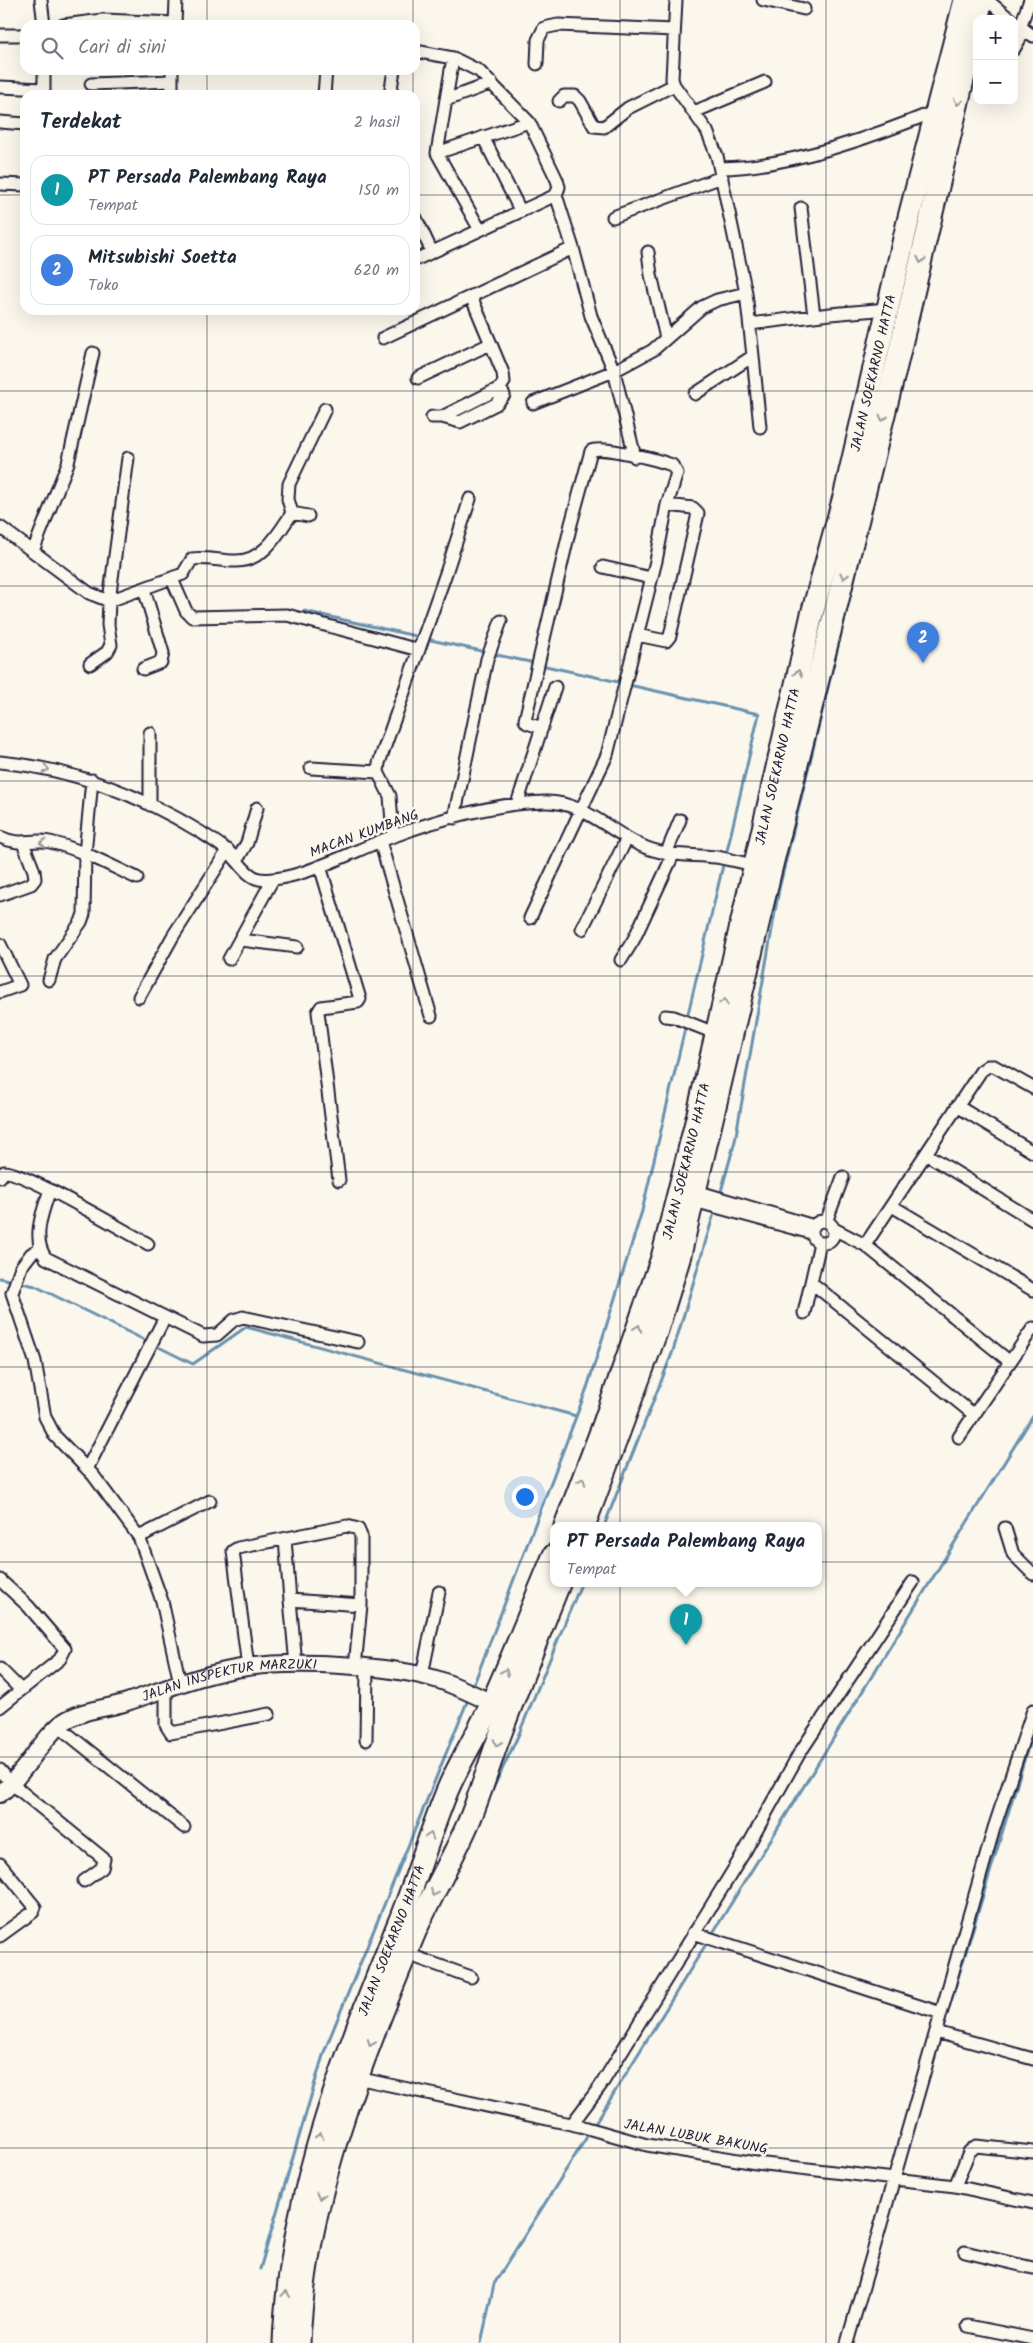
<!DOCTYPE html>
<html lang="id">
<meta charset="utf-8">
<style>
:root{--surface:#fff;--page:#f6f6f7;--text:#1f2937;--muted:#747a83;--line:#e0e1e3;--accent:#0f766e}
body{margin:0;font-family:Kalam,sans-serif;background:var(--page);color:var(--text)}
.controls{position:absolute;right:15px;top:15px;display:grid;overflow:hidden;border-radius:10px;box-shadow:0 5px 20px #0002}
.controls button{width:45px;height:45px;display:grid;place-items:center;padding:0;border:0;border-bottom:1px solid var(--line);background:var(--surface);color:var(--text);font:25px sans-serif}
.you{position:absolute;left:524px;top:1496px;width:18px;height:18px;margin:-12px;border:4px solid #fff;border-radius:50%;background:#1a73e8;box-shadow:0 0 0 8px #1a73e833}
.badge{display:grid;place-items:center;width:32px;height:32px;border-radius:50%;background:var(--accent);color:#fff;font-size:16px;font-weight:700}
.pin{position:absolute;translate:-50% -41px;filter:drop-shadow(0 1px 2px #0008)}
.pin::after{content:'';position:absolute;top:26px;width:18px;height:15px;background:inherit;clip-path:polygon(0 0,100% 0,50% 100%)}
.popup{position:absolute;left:550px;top:1522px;width:272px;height:65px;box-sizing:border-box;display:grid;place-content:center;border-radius:10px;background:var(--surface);filter:drop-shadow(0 1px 4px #0005);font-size:16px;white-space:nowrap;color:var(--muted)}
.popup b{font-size:19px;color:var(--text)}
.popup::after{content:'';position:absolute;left:50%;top:100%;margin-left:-10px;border:10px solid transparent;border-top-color:var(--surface)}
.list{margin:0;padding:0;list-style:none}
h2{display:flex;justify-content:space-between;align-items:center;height:65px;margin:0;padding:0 20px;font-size:21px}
h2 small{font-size:16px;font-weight:400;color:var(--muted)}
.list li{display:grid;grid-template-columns:32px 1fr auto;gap:15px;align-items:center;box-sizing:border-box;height:70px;margin:0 10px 10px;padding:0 10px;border:1px solid var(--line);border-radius:15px}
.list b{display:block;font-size:19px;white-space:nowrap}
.list p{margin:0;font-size:16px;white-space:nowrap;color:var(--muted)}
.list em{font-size:16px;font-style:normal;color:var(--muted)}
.icon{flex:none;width:28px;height:28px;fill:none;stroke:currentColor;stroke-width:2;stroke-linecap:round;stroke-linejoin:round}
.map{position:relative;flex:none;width:1033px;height:2343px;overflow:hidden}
.search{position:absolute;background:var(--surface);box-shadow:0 5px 20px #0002;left:20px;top:20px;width:400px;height:55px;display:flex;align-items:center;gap:12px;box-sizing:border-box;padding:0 18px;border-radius:15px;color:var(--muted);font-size:19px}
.panel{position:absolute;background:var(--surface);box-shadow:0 5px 20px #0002;left:20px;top:90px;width:400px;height:225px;border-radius:15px}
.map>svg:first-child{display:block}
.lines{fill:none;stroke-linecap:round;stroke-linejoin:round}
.stream{stroke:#6991ae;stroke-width:3}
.street-casing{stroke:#22223b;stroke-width:15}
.secondary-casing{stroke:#22223b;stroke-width:20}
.highway-casing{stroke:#22223b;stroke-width:25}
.street{stroke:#fbf7ec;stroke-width:11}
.secondary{stroke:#fbf7ec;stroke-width:16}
.highway{stroke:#fbf7ec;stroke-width:21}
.oneway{stroke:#99979c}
.grid{fill:none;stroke:#22223b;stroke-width:1;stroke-opacity:0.55}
.labels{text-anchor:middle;stroke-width:5;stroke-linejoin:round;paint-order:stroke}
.street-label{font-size:14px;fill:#22223b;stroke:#fbf7ec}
</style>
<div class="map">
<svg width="1033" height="2343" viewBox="0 0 1033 2343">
<rect width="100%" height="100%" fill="#fbf7ec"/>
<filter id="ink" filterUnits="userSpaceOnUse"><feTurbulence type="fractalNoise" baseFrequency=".02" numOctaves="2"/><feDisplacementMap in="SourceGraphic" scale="10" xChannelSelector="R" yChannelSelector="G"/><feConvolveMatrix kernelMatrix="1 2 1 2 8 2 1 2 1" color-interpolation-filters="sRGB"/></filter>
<g filter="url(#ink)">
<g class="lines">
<path class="stream" d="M990 19 993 8
M304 611 420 637
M426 639 486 652
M492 654 535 663
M541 665 623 683
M629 685 759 714 726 855
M687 1018 724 861
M720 1195 735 1141 779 889 874 498
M0 1278 35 1286 193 1364 246 1327 576 1416
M604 1526 673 1351 715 1210
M472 1689 587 1388 642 1211 686 1024
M489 1797 518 1736 581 1584
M711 1936 1033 1416
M947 2014 1033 1731
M593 2127 708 1941
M260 2269 324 2052 469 1697
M481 2343 494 2284 590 2132"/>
<g class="street-casing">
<path id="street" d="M41 0 44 25
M676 0 672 79 674 85 707 131 717 156 746 293 753 356 695 394
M763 0 804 9
M987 0 1010 19
M1016 23 1033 36
M63 25 103 20 175 23
M175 25 176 0
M1020 27 1030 0
M0 35H25
M1014 49 1025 30
M453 58 437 153 480 230
M537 64 538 40 544 28 558 25 674 30
M44 70V95
M172 70V95
M91 84 172 81
M0 87 44 89
M324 95 326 70
M390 95 394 70
M446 100 492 83
M559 101 564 96H575L580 101 594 126 604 127 628 108 674 85
M694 112 765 82
M0 122 25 124
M483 137 520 210
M437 153 529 122
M720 168C785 168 875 136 936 111
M0 184 25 185
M801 208 814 316
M415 216 432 252
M613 217 722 177
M573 248 591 316 614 371 635 457
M648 252 651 275 666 338
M415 260 556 195
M750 324 830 314 888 309
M383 338 573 248 556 195 559 187 557 180 529 122 479 71 453 58 415 51
M753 356 760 427
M418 378 490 344
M533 403 614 371 653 350 702 307 717 300 746 293
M432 417H442L460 422 496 404 504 395 500 388
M442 417 500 388 504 382 503 373 471 296
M292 513 308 516
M0 527 89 593 109 601 183 574 192 559C206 557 221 561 235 561 263 562 278 534 292 513L288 499 289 484 325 409
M33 551 68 463 93 353
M603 567 651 578
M172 579 186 611 192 617 287 615 419 650
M637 635 666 641 670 636 697 518 698 513 693 508 667 505
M90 664 107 652 111 645 108 625 109 601 128 458
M143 669 161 662 163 653 144 589
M150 733V805
M0 762C72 769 141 795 202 833 211 839 221 845 229 852 238 860 246 876 259 879 295 884 358 848 394 836 439 819 497 803 545 802 582 801 608 830 640 845 665 857 689 854 716 857 729 859 742 863 756 865
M311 768 378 772
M517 804 555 687
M454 818 487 659 501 621
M393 836 390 796 378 772 379 763 446 573 470 499
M0 837C21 847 31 838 50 842 80 849 109 865 137 878
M380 841 431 1016
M666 854 680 820
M237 860 247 843 257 808
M320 866 360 999 358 1002 321 1007 318 1012 339 1180
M0 895 31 884 35 879 34 871 23 843
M530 918 607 755 656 561 667 505 677 473 672 465C658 460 601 445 591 451L571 524 525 720 527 723 542 728
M582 929 627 838
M241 940 297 947
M0 944 20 985 0 992
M229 959 273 879
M621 960 634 939 673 855
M49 980 55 959 81 922 84 914 85 854 92 780
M139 997 173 936 228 850
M665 1016 674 1017 717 1034
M957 1106 1033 1152
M926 1154 1033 1220
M0 1177 4 1172C21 1170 127 1232 148 1244
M50 1190C43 1210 31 1239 46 1258L203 1336 217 1335 234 1320 243 1317 358 1342
M696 1191 814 1226
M694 1201 811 1233
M892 1206 1033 1290
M812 1232a11 11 0 1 1 22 0a11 11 0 1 1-22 0Z
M826 1222 843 1177
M832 1228 865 1245 1009 1361
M865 1245 981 1071 988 1066H994L1033 1088
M40 1248 31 1254 21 1267 12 1293 35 1361 45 1417 55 1436 93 1475 139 1537 162 1601 180 1683
M812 1283 973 1414
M804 1313 820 1243
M959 1437 1033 1328
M87 1469 164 1319
M1005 1528 1013 1554 1033 1574
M139 1537 210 1501
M285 1539 290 1600
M0 1580 28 1606 65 1649 60 1659 0 1707
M296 1665 290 1600 361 1605
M248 1667 233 1551 238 1548 347 1526 358 1529 361 1536V1605L355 1667
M0 1669 20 1689
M422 1675 439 1592
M166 1687V1725L171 1733 269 1714
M58 1726 184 1827
M366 1740 367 1668
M0 1770 12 1784 104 1859 102 1868 84 1881
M0 1864 35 1907 33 1912 0 1936
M693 1933 941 2013
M407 1954 471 1977
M936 2032 1033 2059
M357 2078 580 2126 647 2145 756 2163 955 2186 1033 2203
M572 2124 601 2085 745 1851 799 1754 913 1582
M955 2186 969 2152 976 2146 1033 2152
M965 2252 1033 2268
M968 2326 1033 2339
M847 2343 994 1828 1033 1710"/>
</g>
<g class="secondary-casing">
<g id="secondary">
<path id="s1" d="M0 1794C25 1774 42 1737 65 1721 84 1709 106 1709 127 1702 166 1689 205 1673 247 1667 298 1660 391 1665 439 1680 457 1686 475 1695 492 1703"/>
</g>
</g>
<g class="highway-casing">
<g id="highway">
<path d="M977 19 982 0"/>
<path id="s2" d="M565 1526 603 1426 662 1258 697 1118 812 614 845 493 909 217 965 0"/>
<path d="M584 1526 657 1330 679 1259 771 869 897 362 977 20"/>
<path id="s3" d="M284 2343C289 2197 343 2061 397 1927 416 1882 429 1834 448 1789 461 1759 479 1732 492 1702 514 1654 533 1604 554 1555"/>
<path d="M299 2343C305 2199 360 2064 415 1932 432 1893 454 1857 470 1819 481 1792 490 1762 500 1735 519 1684 539 1634 559 1584"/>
</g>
</g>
<use href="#street" class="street"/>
<use href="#secondary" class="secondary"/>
<use href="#highway" class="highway"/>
</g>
<defs><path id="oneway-chevron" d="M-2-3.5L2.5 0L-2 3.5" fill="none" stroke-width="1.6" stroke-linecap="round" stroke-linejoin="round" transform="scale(1.25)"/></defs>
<g class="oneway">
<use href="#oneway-chevron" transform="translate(958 102) rotate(103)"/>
<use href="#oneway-chevron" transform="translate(921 260) rotate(103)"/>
<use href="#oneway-chevron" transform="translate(883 418) rotate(104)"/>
<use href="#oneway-chevron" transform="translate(844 576) rotate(104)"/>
<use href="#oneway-chevron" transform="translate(798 673) rotate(-77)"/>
<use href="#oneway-chevron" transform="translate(46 769) rotate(12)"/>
<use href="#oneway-chevron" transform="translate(43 843) rotate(-178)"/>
<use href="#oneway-chevron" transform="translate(724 1002) rotate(-77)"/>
<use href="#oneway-chevron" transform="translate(638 1328) rotate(-70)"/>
<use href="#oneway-chevron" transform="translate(582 1481) rotate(-69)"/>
<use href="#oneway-chevron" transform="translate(505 1672) rotate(-67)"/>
<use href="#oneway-chevron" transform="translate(497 1743) rotate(110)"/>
<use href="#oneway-chevron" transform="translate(430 1836) rotate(-72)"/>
<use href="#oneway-chevron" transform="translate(434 1893) rotate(116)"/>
<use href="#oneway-chevron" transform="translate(371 2043) rotate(112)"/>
<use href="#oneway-chevron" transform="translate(320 2136) rotate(-73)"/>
<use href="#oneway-chevron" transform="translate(320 2196) rotate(104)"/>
<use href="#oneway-chevron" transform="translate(286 2294) rotate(-84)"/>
</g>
</g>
<path class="grid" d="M207 0V25M413 0V25M620 0V2343M826 0V2343M207 70V95M413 70V95M0 195H25M415 195H1033M207 310V2343M413 310V2343M0 391H1033M0 586H1033M0 781H1033M0 976H1033M0 1172H1033M0 1367H1033M0 1562H1033M0 1757H1033M0 1952H1033M0 2148H1033"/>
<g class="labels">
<g class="street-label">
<text dy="5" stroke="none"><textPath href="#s2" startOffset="1195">JALAN SOEKARNO HATTA</textPath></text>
<text dy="5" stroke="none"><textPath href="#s2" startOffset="790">JALAN SOEKARNO HATTA</textPath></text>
<text transform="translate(364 833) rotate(-20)" y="5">MACAN KUMBANG</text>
<text dy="5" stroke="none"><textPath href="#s2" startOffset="385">JALAN SOEKARNO HATTA</textPath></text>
<text dy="5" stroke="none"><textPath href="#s1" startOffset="269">JALAN INSPEKTUR MARZUKI</textPath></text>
<text dy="5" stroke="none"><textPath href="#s3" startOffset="419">JALAN SOEKARNO HATTA</textPath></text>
<text transform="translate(696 2136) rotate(10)" y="5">JALAN LUBUK BAKUNG</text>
</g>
</g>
</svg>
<div class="controls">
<button>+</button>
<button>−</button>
</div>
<div class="you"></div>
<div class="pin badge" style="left:686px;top:1645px;background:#0f9aa8">1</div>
<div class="popup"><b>PT Persada Palembang Raya</b>Tempat</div>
<div class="pin badge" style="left:923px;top:663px;background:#3f7fe0">2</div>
<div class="search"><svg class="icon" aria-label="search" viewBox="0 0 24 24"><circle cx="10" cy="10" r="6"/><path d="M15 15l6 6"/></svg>Cari di sini</div>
<section class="panel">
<h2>Terdekat<small>2 hasil</small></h2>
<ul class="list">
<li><span class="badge" style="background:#0f9aa8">1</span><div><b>PT Persada Palembang Raya</b><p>Tempat</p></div><em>150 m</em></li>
<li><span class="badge" style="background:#3f7fe0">2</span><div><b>Mitsubishi Soetta</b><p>Toko</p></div><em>620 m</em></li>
</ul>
</section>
</div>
